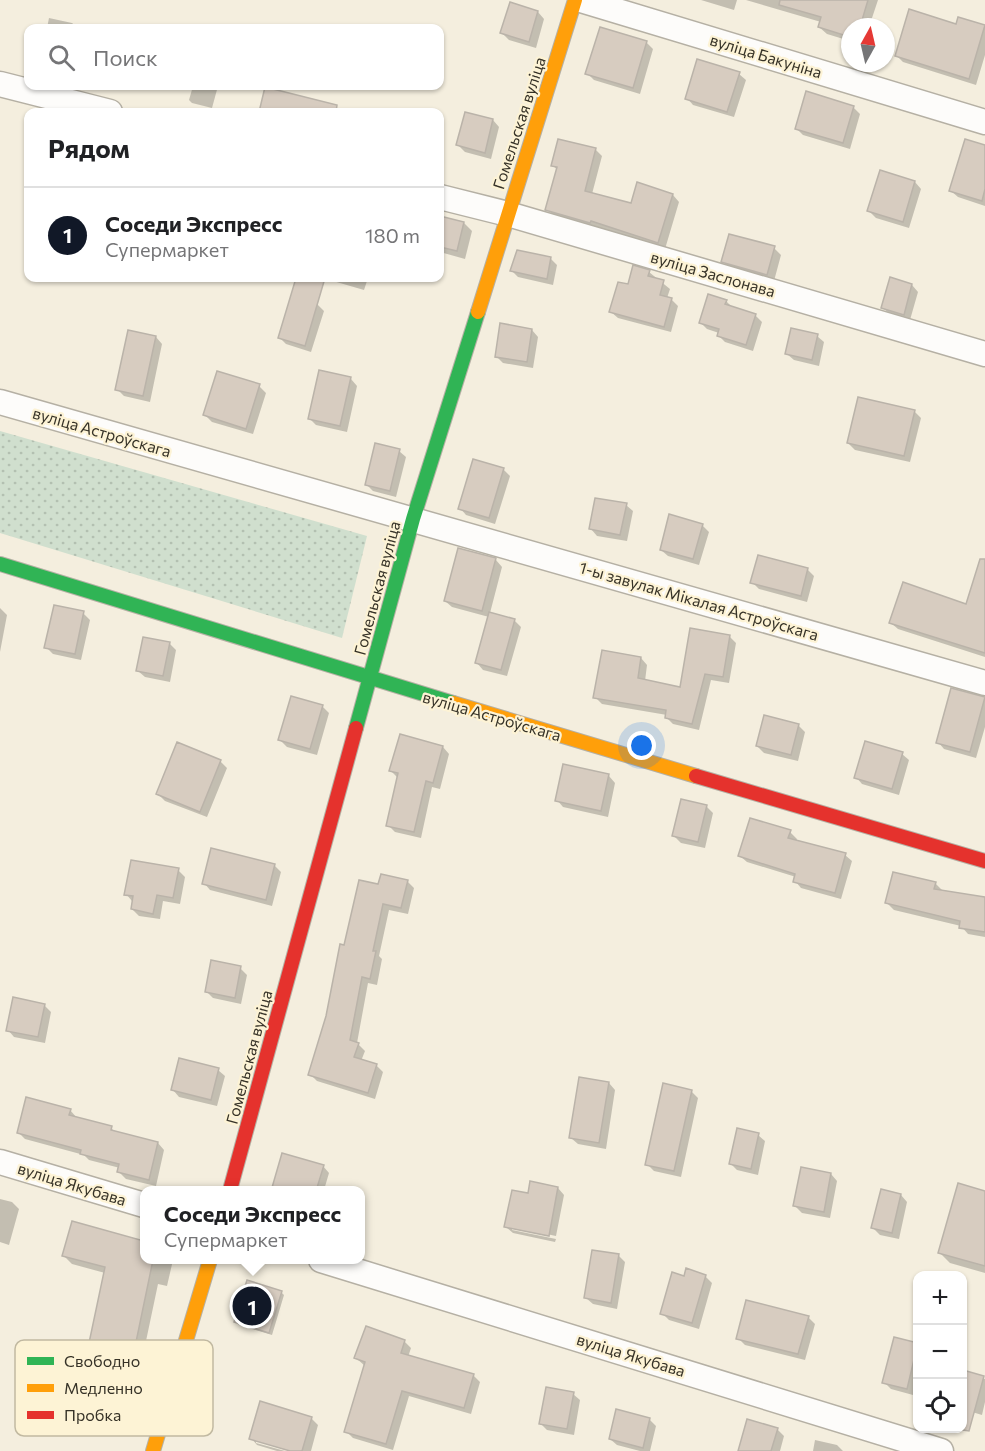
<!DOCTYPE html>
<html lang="ru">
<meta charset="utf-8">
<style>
:root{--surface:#fff;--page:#f2f2f2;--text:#202124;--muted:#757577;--line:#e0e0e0;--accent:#111827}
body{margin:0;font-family:Commissioner,sans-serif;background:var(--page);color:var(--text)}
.controls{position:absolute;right:18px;bottom:18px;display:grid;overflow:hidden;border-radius:12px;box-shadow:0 2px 4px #0004}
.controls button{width:54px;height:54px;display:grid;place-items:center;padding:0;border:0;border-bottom:2px solid var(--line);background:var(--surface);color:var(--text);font:30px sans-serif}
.compass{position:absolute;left:841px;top:18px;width:54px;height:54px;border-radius:50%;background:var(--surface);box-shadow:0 2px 4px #0004;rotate:8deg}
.you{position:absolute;left:642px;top:746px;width:21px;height:21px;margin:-15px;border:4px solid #fff;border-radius:50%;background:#1a73e8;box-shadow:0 0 0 9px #1a73e833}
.badge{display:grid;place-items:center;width:39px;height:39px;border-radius:50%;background:var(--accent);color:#fff;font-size:20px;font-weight:700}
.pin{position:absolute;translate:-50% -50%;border:3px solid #fff;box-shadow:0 2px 6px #0006}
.popup{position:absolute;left:140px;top:1186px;width:225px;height:78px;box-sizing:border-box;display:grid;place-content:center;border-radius:12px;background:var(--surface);filter:drop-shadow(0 2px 4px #0005);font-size:20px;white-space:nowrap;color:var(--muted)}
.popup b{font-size:22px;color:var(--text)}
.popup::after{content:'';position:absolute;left:50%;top:100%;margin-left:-12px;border:12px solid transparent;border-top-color:var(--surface)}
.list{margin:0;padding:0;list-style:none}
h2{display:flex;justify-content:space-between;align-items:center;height:78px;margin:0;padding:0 24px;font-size:26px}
h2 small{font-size:20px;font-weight:400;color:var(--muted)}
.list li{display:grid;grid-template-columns:39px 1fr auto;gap:18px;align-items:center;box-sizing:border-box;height:96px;padding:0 24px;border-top:2px solid var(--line)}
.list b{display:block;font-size:22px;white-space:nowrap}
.list p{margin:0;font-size:20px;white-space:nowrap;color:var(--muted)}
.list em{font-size:20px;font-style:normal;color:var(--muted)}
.icon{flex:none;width:33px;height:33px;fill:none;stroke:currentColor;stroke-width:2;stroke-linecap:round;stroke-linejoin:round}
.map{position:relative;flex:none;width:985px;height:1451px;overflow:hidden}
.search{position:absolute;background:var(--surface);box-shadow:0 2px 4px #0004;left:24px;top:24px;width:420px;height:66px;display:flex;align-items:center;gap:15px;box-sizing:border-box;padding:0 21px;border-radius:12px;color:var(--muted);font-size:22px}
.panel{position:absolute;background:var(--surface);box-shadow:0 2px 4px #0004;left:24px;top:108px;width:420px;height:174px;border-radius:12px}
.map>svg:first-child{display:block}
.park{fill:url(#park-dots)}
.shadow{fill:#0003}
.building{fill:#d7ccc0;stroke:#bab3a9;stroke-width:1.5}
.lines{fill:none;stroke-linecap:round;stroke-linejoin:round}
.street-casing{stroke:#b5b0a4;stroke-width:27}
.fast-casing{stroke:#b5b0a4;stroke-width:16}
.slow-casing{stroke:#b5b0a4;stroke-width:16}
.jam-casing{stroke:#b5b0a4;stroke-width:16}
.street{stroke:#fdfcfa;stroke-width:24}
.fast{stroke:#30b455;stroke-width:14}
.slow{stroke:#ff9f0a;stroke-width:14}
.jam{stroke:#e5322d;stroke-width:14}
.labels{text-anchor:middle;stroke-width:4.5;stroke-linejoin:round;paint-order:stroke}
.street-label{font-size:16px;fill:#363227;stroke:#fdf3d5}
.key{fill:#fdf3d5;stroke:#c1b9a1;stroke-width:1.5}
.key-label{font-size:16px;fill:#363227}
</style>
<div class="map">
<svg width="985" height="1451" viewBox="0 0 985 1451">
<defs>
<pattern id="park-dots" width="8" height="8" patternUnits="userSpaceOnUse" patternTransform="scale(1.5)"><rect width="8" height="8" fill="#d0dfce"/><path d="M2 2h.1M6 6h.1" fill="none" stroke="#b3c0b1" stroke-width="1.8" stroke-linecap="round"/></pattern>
</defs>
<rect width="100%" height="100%" fill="#f4eede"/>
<path class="park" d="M0 431 367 536 342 638 0 533Z"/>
<path class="shadow" d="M701 0H737L734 10Z
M746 0H878L869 27H850V41L827 34 819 27 821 22Z
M538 12 544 19 536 48 509 40 502 33Z
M49 18 72 23 78 28H47Z
M959 19 985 27V55L976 85 903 62 896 55 957 26Z
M646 42 653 49 640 94 594 80 587 73Z
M739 74 746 80 734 117 693 105 687 98Z
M193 86H218L212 108 192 103 189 100Z
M267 89 323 108 322 112H261Z
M853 107 860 114 850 149 803 135 796 128Z
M493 120 499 127 491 159 465 152 458 145Z
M985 146V206L958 197 951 191Z
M595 149 602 156 592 194 632 205 673 195 679 202 665 249 597 227V229L554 216 547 209 558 170 553 166Z
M881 172 915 182 921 189 909 228 876 218 869 211Z
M440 217 464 223 472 231 465 259 440 252Z
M774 248 781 255 774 281 730 268 723 261Z
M550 258 557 265 553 285 518 277 512 271Z
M649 272 670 289 667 298 671 299 678 306 671 332 618 318 611 312Z
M329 278H368L364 290 333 281Z
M912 285 918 292 910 320 890 314 883 308Z
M726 301 733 308 755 315 762 322 753 351 725 342 718 335 719 333 707 329 701 323Z
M317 304 324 311 311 352 286 344 279 337Z
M532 330 538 337 533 368 503 363 496 356Z
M817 336 824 342 819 366 794 360 787 354Z
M156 337 162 344 150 402 124 396 117 389Z
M320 372 351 379 357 386 347 432 316 425 309 418Z
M259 386 266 393 253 434 212 422 205 415Z
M914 411 921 418 910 462 855 450 848 443Z
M399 451 406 457 396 497 373 491 367 485Z
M503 469 510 476 495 524 466 515 460 508Z
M626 505 633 511 627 541 597 536 591 529Z
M702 525 709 532 699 565 668 556 661 550Z
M459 550 496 560 502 567 490 613 514 620 521 627 507 676 483 670 477 663 489 617 452 607 445 601Z
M807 569 814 576 807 602 759 589 752 582Z
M985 598V657L898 629 891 623 967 606Z
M0 608 7 615 0 652Z
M83 613 90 620 81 660 53 654 46 647Z
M729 636 736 643 729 683 711 680 699 730 673 724 666 717 667 715 602 704 595 697 641 658 647 665 645 681 682 689Z
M169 643 176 650 170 682 145 677 138 671Z
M952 690 985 699V727L976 758 944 749 938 742Z
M322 706 329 713 317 755 287 747 280 740Z
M798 725 805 732 798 761 764 753 757 746Z
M401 736 443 747 449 754 440 789 432 787 421 838 395 832 388 825 398 778 391 771Z
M902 754 909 760 899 795 862 784 856 777Z
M220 761 227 768 207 817 165 801 158 794Z
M564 766 609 776 615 783 608 817 563 807 557 800Z
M682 801 707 807 713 813 705 848 681 843 674 836Z
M790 832 797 839 796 841 845 855 852 861 841 899 801 888 795 881 796 877 747 862 740 856Z
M274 865 281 872 272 906 210 890 204 883Z
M178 870 185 877 180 904 163 901 160 919 139 916 132 909V901L126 894Z
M407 881 414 888 408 914 389 910 379 956 382 959 377 985 368 983 357 1043 365 1051 361 1061 376 1065 383 1072 375 1099 317 1081 310 1074 345 947 379 886Z
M935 883 942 890 985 898V937L968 934 961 926 894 910 887 903Z
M240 968 247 975 241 1004 213 998 206 991Z
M44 1005 51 1012 45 1043 14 1037 8 1030Z
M218 1070 225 1076 217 1106 179 1097 173 1090Z
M609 1083 615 1090 606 1149 578 1144 571 1138Z
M691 1091 698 1098 681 1177 654 1171 647 1164Z
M70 1110 77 1118 111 1128 116 1133 158 1143 164 1150 156 1186 126 1179 119 1172 120 1168 89 1160 84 1155 25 1139 18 1132Z
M758 1135 765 1141 758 1175 737 1170 730 1163Z
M323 1166 329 1173 324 1190H272Z
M831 1174 837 1181 830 1218 802 1213 795 1206Z
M558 1188 564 1195 556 1236 512 1227V1230L556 1239 555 1242 513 1233 506 1227 529 1195Z
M985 1192V1273L950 1263 940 1253Z
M901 1195 907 1202 899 1239 880 1235 873 1228Z
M0 1199 12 1202 19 1209 9 1245 0 1242Z
M144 1242V1260H173L167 1286 158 1284 138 1379 95 1370 86 1362 105 1273 72 1264 63 1255Z
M618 1255 625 1262 617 1309 593 1304 586 1298Z
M705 1276 712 1283 699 1329 669 1320 662 1313 685 1278Z
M281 1292 284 1295 272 1335 239 1325 236 1322Z
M808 1317 815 1324 805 1360 745 1345 738 1338Z
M404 1341 411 1348 408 1357 473 1375 480 1382 471 1414 409 1396 393 1450 353 1438 346 1431 365 1366 356 1358Z
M918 1345V1379L913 1395 891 1389 884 1382Z
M962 1372 985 1379V1402L982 1415 962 1409Z
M573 1394 580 1400 574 1435 547 1430 540 1423Z
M261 1403 312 1419 318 1425 311 1451H296L256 1439V1443L285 1451H277L257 1445 251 1438Z
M649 1419 656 1426 650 1451H640L617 1445 610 1439Z
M777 1429 784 1436 780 1451H739Z
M815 1440 837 1445 843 1451H813Z"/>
<path class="building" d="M780 0H868L860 27H850V37L818 27 821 17 779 5Z
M510 2 538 11 529 42 500 33Z
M909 9 956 24 958 17 985 25 969 79 895 56Z
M600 27 647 41 633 88 585 74Z
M697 59 740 72 727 112 685 99Z
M265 87 337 105 336 112H259Z
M806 91 854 106 843 143 795 129Z
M465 112 493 119 485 153 456 145Z
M558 139 596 148 585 191 631 203 637 182 673 194 658 243 591 221 590 223 545 210 557 167 551 166Z
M965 139 985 145V189L982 201 949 191Z
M880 170 915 181 903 222 867 211Z
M440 216 464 222 457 251 440 247Z
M729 234 775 246 767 275 721 262Z
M517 250 551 257 547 279 510 271Z
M633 265 650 270 648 276 664 280 660 295 672 298 664 327 609 312 618 282 628 284Z
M890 277 912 284 904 315 881 308Z
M296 278H325L305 346 278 338Z
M708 294 727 300 725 304 756 314 746 345 717 336 719 329 699 323Z
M500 323 532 329 527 362 495 357Z
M791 328 818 334 812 360 785 354Z
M128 330 156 336 143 396 115 390Z
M319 370 351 377 340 426 308 419Z
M217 371 260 384 246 429 203 415Z
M858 397 915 410 904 456 847 443Z
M375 443 400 449 390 491 365 485Z
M473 459 504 468 489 518 458 509Z
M595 498 627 503 620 535 589 529Z
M669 514 703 524 693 559 660 550Z
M458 548 496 558 482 611 444 601Z
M758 555 808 568 801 596 750 583Z
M980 559H985V653L889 623 903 582 966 604Z
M54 605 84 611 75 654 44 648Z
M489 612 515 619 501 670 475 663Z
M690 628 730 635 723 677 705 674 692 724 665 718 666 710 593 698 602 650 641 657 638 678 680 687Z
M143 637 170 642 163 676 136 671Z
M951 688 985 697 970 752 936 743Z
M291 696 323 705 310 749 278 740Z
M764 715 799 724 791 755 756 746Z
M400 734 443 746 433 783 426 781 414 832 386 826 398 773 389 771Z
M865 741 903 752 892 789 854 778Z
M177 742 221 760 200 812 156 794Z
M563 764 609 774 601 811 555 801Z
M681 799 707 805 698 842 672 836Z
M750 818 791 830 788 838 846 853 835 893 793 882 795 874 738 856Z
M211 848 275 864 266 900 202 884Z
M131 860 179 868 173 898 157 895 153 914 131 909 133 896 124 895Z
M893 872 936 882 934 889 985 897V932L959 928 960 921 885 903Z
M381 874 408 880 401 908 383 904 373 951H376L370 979 362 977 350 1040 359 1043 354 1057 377 1064 368 1093 308 1075 326 1016 340 944 344 945 359 880 378 884Z
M211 960 241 966 235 998 205 992Z
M13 997 45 1004 38 1037 6 1031Z
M179 1058 219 1068 211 1100 171 1090Z
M579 1077 609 1082 599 1143 569 1138Z
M663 1083 692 1090 674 1171 645 1165Z
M26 1097 71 1109 69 1115 112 1126 111 1130 158 1142 149 1180 117 1172 119 1164 80 1154 81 1150 17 1133Z
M737 1128 759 1133 751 1169 729 1164Z
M282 1153 324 1165 316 1191H271Z
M801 1167 831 1173 824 1212 793 1206Z
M530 1181 558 1187 549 1236 504 1227 512 1190 528 1193Z
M958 1183 985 1191V1266L938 1253Z
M881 1189 901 1194 892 1233 871 1228Z
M72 1221 144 1241V1260H153L130 1371 85 1362 105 1267 62 1256Z
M592 1250 619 1254 611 1303 584 1298Z
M686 1268 706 1275 692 1323 660 1314 672 1272 684 1276Z
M247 1280 282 1291 269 1333 234 1322Z
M746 1300 809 1316 798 1354 736 1339Z
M366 1326 405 1340 401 1353 474 1374 464 1408 402 1391 386 1444 344 1432 365 1362 354 1358Z
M894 1337 918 1343 907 1389 882 1383Z
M963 1370 984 1376 969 1431 963 1430Z
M546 1387 574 1392 567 1429 539 1424Z
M260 1401 312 1417 302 1451H290L249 1439Z
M616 1409 650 1418 643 1448 609 1439Z
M747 1419 778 1428 771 1451H738Z"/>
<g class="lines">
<g class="street-casing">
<path id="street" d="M581 0 985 122
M0 84 110 112
M440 197 508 214 985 354
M0 402 985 683
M0 1162 144 1205
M321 1260 941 1451"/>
</g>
<g class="fast-casing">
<path id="fast" d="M0 564 453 703
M356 728 413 519 478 312"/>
</g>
<g class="slow-casing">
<path id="slow" d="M478 312 575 0
M453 703 696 776
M153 1451 210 1260"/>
</g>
<g class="jam-casing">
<path id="jam" d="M696 776 985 861
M230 1190 356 728"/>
</g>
<use href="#street" class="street"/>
<use href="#fast" class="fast"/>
<use href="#slow" class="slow"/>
<use href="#jam" class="jam"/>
</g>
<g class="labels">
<g class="street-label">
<text transform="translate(766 56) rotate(17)" y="6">вуліца Бакуніна</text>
<text transform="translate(519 123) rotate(-72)" y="6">Гомельская вуліца</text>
<text transform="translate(713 274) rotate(16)" y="6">вуліца Заслонава</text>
<text transform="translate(102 432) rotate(16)" y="6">вуліца Астроўскага</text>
<text transform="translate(377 588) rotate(-75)" y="6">Гомельская вуліца</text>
<text transform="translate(699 601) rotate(16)" y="6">1-ы завулак Мікалая Астроўскага</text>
<text transform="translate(492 716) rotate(16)" y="6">вуліца Астроўскага</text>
<text transform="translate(249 1057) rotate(-75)" y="6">Гомельская вуліца</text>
<text transform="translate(72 1184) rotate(17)" y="6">вуліца Якубава</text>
<text transform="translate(631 1355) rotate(17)" y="6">вуліца Якубава</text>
</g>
</g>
<rect x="15" y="1340" width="198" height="96" rx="9" class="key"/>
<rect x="27" y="1357" width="27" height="8" fill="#30b455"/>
<rect x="27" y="1384" width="27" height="8" fill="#ff9f0a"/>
<rect x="27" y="1411" width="27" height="8" fill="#e5322d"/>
<g class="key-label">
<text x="64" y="1367">Свободно</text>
<text x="64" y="1394">Медленно</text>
<text x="64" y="1421">Пробка</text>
</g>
</svg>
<div class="controls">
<button>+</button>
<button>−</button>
<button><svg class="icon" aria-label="locate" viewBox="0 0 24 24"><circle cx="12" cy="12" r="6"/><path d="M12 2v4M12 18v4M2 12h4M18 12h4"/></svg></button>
</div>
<svg class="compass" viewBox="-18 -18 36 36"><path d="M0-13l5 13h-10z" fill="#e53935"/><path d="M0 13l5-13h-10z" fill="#757577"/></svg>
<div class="you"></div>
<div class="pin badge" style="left:252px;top:1306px">1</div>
<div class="popup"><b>Соседи Экспресс</b>Супермаркет</div>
<div class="search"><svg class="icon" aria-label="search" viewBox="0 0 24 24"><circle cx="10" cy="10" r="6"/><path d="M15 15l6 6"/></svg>Поиск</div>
<section class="panel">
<h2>Рядом<small></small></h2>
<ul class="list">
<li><span class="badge">1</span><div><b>Соседи Экспресс</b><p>Супермаркет</p></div><em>180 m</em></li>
</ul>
</section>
</div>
